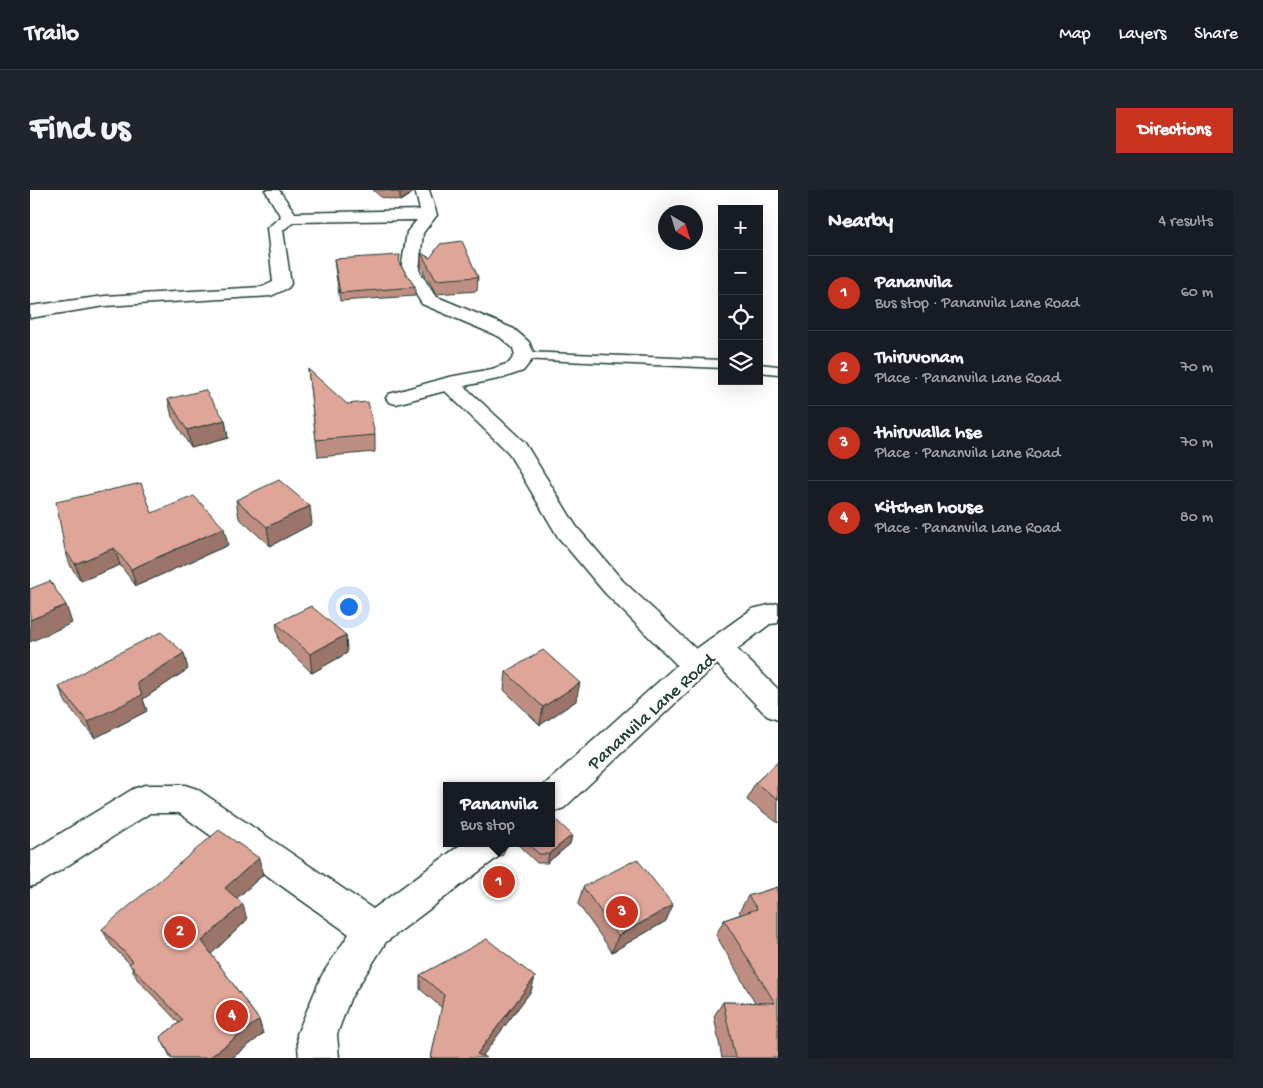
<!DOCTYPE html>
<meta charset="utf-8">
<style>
:root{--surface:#171b24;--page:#20242c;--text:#f1f3f6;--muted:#9ea1a6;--line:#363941;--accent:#c8321e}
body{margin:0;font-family:"Gochi Hand",sans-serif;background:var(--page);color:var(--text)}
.controls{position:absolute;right:15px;top:15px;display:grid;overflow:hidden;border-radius:0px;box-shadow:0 5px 20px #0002}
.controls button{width:45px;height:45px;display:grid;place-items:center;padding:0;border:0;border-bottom:1px solid var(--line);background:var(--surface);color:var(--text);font:25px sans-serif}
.compass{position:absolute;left:628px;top:15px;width:45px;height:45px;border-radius:50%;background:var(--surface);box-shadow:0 5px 20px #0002;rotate:142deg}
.you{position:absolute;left:318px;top:416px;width:18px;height:18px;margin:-12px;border:4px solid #fff;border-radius:50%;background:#1a73e8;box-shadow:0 0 0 8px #1a73e833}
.badge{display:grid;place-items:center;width:32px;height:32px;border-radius:50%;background:var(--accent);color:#fff;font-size:16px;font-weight:700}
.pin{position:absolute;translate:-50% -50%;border:2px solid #fff;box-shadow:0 1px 5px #0006}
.popup{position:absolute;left:413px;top:592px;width:112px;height:65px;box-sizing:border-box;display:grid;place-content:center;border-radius:0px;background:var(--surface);filter:drop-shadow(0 1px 4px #0005);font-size:16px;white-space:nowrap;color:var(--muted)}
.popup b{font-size:19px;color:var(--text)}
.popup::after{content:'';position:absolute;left:50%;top:100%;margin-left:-10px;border:10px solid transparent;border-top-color:var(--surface)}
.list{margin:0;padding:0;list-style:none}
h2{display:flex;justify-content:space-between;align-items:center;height:65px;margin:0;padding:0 20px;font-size:21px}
h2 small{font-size:16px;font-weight:400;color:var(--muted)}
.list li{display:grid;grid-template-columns:32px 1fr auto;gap:15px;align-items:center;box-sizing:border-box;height:75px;padding:0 20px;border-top:1px solid var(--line)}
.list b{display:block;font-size:19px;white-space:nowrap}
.list p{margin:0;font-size:16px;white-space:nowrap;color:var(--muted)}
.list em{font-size:16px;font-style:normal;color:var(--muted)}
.icon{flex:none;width:28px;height:28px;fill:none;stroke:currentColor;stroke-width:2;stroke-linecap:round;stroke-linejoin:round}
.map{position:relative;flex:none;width:748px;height:868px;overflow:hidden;border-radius:0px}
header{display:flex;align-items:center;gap:30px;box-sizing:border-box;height:70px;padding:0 25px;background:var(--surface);border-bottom:1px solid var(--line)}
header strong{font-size:24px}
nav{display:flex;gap:28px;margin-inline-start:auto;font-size:18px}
.intro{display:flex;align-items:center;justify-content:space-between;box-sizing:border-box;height:120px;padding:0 30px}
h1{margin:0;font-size:35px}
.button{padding:12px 22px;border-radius:0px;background:var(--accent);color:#fff;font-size:18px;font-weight:700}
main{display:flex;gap:30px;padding:0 30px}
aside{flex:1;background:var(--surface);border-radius:0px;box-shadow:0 5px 20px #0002}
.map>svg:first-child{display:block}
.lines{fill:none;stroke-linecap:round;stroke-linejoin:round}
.service-casing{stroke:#1f3d34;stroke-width:3}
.minor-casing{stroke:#1f3d34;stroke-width:3}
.service{fill:#fff;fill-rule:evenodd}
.minor{fill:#fff;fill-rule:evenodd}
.wall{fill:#bf8e83;stroke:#1f3d34}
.shaded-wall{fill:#9b746a;stroke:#1f3d34}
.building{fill:#dea598;stroke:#1f3d34}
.labels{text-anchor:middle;stroke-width:5;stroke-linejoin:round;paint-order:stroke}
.street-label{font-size:19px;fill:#1f3d34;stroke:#fff}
</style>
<header>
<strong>Trailo</strong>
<nav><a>Map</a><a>Layers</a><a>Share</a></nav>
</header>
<div class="intro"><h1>Find us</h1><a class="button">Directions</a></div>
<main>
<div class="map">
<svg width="748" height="868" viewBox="0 0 748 868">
<rect width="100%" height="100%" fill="#fff"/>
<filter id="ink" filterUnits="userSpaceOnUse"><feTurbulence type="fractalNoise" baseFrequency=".02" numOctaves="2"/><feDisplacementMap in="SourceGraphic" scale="10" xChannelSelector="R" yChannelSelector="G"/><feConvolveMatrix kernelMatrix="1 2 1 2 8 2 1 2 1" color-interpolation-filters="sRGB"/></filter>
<g filter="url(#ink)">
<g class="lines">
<g class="service-casing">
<path id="service" d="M495 162 692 170V178L490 169 488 166 490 163Z
M729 174 748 176V184L729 182Z"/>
</g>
<g class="minor-casing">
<path id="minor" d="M235 0H249L265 23 390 20 385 0H399L407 25 393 43 389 80 405 106 484 139 499 152 505 166 493 181 473 188 434 196 495 253 546 336 593 391 666 459 722 419 748 413V433L740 434 707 459 748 499V530L737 526 687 474 534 618 522 622V596H513L647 475 575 403 528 347 478 262 415 201 366 214 359 212 356 208 359 204 419 187 462 179 479 173 485 165 483 158 470 147 392 114 371 80 377 42 387 30 264 32 253 40 261 94 258 98 241 106 75 116 0 128V116L75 106 232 97 243 92 237 38 251 27Z
M115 595H155L167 599 343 719 433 653H477L472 664 356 752 320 809 307 844 309 868H269L267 844 292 785 319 744 149 623H120L12 692 0 697V662L103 599Z"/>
</g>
<use href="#service" class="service"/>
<use href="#minor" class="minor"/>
</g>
<path class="wall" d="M343 0H384V2L370 11 351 7Z
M391 63 400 68 448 87 447 101 406 104 391 77Z
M304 69 370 74 385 97V106L310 111 305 78Z
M278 179 345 245V262L288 267Z
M138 209 195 230 198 248 161 258 142 227Z
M206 310 282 334 240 356 209 328Z
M122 323 198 355 106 396 90 375 51 391 41 377 35 360Z
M246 433 316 445 317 463 282 483 249 451Z
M158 479 113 509 117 521 65 548 36 513 29 497Z
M476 482 546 511 510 535 474 500Z
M748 572V633L717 610 725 593Z
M542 645 540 654 517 673H507L488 655V653H522Z
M233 685 207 708 217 730 181 764 229 830 233 844 202 868H141L130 847 149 833 107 789 100 774 81 755 72 739Z
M553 697 636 731 582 762 548 714Z
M748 697V868H692L684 826 693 812 725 813 686 745 694 730 711 724 709 722 718 706Z
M390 785 505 787 501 801 452 866 401 868 412 818 390 799Z"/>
<path class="shaded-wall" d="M375 0H384V2L370 11V3Z
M195 230 198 248 161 258 157 240Z
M280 316 282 334 240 356 237 337Z
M194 338 198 355 106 396 101 379Z
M84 358 90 375 51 391 45 374Z
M36 415 42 433 0 452V430Z
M316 445 317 463 282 483 280 464Z
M154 463 158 479 113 509 117 521 65 548 58 532 107 493Z
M550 493 546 511 510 535 513 517Z
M542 645 540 654 517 673 519 664Z
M229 668 233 685 200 714 195 698Z
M213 714 217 730 178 767 172 751Z
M643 715 636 731 582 762 588 746Z
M505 787 501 801 451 868 447 864Z
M229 830 233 844 202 868H179Z"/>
<path class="building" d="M356 0H375L370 3Z
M432 51 448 87 406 90 391 63 400 68 410 54Z
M370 65 369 73 385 97 310 103 304 69Z
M278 179 317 214 338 212 345 245 286 250Z
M175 200 195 230 157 240 138 209Z
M249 290 280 316 237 337 206 310Z
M111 293 122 323 164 306 194 338 101 379 84 358 45 374 35 360 26 312Z
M20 391 36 415 0 430V399Z
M281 416 316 445 280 464 246 433Z
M131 442 154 463 107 493 112 505 58 532 29 497 63 476Z
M513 460 550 493 513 517 476 482Z
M748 572V609L725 593Z
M522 626 542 645 519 664H509L497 653H522Z
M189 640 229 668 195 698 213 714 172 751 229 830 179 868H142L130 847 153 830 99 774 103 771 72 739Z
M607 669 643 715 588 746 553 697Z
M748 697V868H705L693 812 745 813 694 730 727 719 718 706Z
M457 749 505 787 447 864 457 868H400H401L414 805 390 785Z"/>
</g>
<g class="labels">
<g class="street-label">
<text transform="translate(620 520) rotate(-42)" y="7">Pananvila Lane Road</text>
</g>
</g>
</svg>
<div class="controls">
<button>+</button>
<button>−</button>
<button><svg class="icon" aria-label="locate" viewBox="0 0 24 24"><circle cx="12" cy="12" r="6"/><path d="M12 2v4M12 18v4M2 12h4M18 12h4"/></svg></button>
<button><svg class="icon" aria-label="layers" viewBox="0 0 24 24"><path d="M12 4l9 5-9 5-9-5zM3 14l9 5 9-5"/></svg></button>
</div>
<svg class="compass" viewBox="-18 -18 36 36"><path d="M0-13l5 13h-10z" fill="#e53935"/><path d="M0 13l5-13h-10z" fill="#9ea1a6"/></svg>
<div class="you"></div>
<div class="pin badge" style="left:469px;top:692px">1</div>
<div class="popup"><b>Pananvila</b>Bus stop</div>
<div class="pin badge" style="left:150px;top:742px">2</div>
<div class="pin badge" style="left:592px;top:722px">3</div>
<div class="pin badge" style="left:202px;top:826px">4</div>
</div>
<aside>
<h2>Nearby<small>4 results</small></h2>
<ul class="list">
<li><span class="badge">1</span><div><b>Pananvila</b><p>Bus stop · Pananvila Lane Road</p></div><em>60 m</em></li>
<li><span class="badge">2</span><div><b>Thiruvonam</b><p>Place · Pananvila Lane Road</p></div><em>70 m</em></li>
<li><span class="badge">3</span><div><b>thiruvalla hse</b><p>Place · Pananvila Lane Road</p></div><em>70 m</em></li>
<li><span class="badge">4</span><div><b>Kitchen house</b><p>Place · Pananvila Lane Road</p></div><em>80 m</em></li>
</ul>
</aside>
</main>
